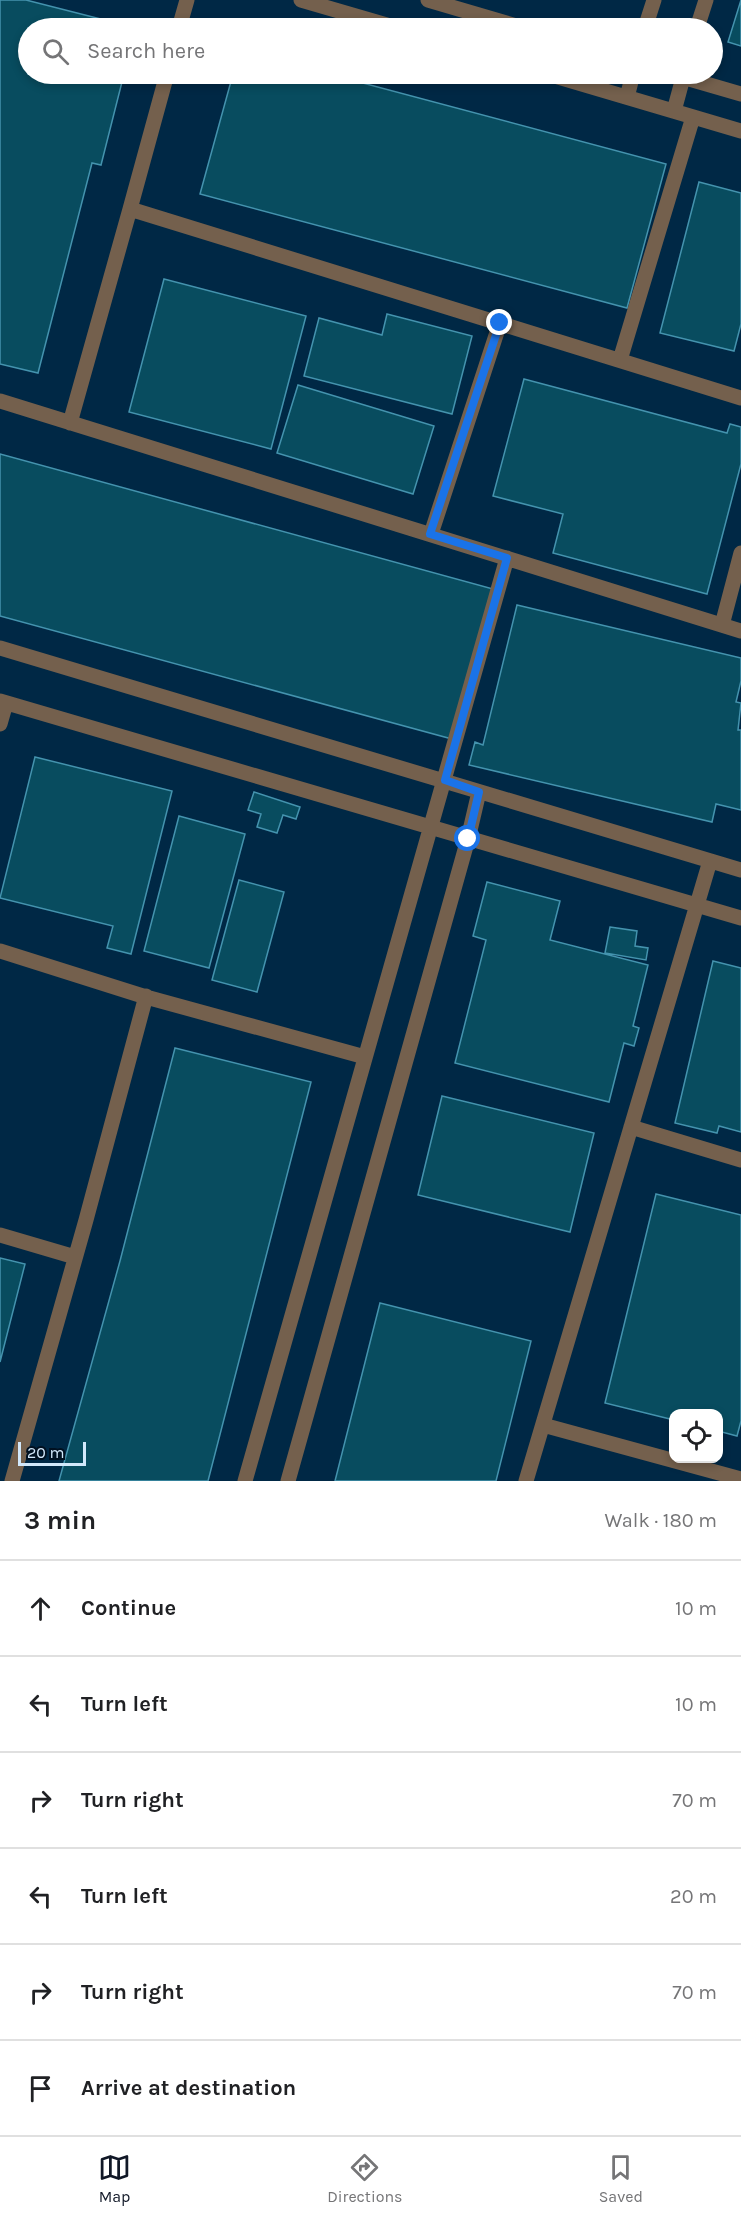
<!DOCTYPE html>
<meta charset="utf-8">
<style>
:root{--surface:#fff;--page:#f6f6f6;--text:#202124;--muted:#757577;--line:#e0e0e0;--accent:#111827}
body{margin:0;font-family:Karla,sans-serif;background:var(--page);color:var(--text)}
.controls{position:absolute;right:18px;bottom:18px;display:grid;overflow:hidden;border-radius:12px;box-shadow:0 3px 9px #0003}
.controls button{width:54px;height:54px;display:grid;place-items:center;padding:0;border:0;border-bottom:2px solid var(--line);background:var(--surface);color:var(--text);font:30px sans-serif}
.scale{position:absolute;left:18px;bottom:15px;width:68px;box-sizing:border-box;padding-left:6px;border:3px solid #d2e8fb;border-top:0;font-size:16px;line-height:21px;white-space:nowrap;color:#d2e8fb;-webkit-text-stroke:4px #001020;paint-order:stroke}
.stop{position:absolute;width:18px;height:18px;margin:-14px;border:4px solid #1a73e8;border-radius:50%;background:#fff}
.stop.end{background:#1a73e8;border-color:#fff;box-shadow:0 2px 6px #0008}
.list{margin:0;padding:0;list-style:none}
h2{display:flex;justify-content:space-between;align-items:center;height:78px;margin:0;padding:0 24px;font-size:26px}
h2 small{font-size:20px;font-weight:400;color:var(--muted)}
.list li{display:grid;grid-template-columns:39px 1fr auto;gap:18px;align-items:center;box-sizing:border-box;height:96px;padding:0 24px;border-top:2px solid var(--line)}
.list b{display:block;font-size:22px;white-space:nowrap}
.list em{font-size:20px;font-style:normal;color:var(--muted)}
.icon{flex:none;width:33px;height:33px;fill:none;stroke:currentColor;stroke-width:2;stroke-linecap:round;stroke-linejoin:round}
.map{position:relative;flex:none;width:741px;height:1481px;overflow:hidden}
.search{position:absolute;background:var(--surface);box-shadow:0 3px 9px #0003;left:18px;right:18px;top:18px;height:66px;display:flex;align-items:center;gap:15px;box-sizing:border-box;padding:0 21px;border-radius:33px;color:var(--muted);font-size:22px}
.sheet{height:654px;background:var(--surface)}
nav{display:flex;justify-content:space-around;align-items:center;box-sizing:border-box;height:84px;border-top:2px solid var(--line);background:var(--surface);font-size:16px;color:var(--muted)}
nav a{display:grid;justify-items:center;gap:3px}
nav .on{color:var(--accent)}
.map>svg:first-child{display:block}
.building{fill:#084c5f;stroke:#4493ae;stroke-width:1.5}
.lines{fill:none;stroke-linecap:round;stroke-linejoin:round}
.minor{stroke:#74604d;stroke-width:15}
.route{stroke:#1a73e8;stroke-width:8}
</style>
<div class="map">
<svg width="741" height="1481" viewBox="0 0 741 1481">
<rect width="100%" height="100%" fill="#002845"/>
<path class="building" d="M0 0H26L136 28H28V74H124L101 165 92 163 38 373 0 364Z
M741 0V46L728 42Z
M233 74H329L666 164 627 308 200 194Z
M699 182 741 193V324L734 351 660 333Z
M164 279 306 316 271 449 129 412Z
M387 314 472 336 452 414 304 376 319 318 382 335Z
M524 379 727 433 730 424 741 427V464L707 594 553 553 563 514 493 496Z
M298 385 434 426 413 494 277 453Z
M0 454 493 589 452 739 0 616Z
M517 605 741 658V681L736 702 741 703 738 730H741V810L716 804 712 822 469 765 475 742 483 745Z
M35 757 172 791 131 954 107 948 113 926 0 898Z
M254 792 300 807 296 819 283 815 277 833 257 827 261 814 248 810Z
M179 816 245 834 209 968 144 951Z
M239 880 284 892 257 992 212 980Z
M487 882 560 901 550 940 648 965 633 1026 639 1028 634 1046 624 1043 609 1102 455 1063 486 940 473 936Z
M610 927 637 931 635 946 648 948 646 960 605 953Z
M713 961 741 968V1132L719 1126 717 1133 675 1123Z
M175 1048 311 1082 208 1481H59L120 1261Z
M442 1096 594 1133 570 1232 418 1195Z
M656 1194 741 1215V1421L737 1436 718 1431V1414H674V1420L605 1403Z
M0 1258 25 1264 0 1362Z
M380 1303 531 1341 496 1481H335Z"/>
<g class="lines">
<path class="minor" d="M301 0 397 28
M428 0 523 28
M179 28 187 0
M645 28 654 0
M697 28 706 0
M548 74 741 131
M672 74 741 94
M627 97 633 74
M674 111 684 74
M130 209 167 74
M620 360 693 117
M0 401 741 631
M70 423 130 209 741 398
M431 534 500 323
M722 625 741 553
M0 648 741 870
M0 701 741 918
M0 724 6 703
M0 951 146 997 365 1057
M631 1127 741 1160
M0 1235 75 1257
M543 1425 741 1479
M12 1481 86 1220 146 996
M245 1481 507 558
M288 1481 468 839 479 792
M526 1481 710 861"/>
</g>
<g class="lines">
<path class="route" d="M468 839 479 792 445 780 507 558 430 534 500 323"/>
</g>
</svg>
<div class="controls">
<button><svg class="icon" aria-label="locate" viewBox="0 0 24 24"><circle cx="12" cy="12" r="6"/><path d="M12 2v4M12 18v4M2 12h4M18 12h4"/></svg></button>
</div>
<div class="scale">20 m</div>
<div class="stop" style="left:468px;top:839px"></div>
<div class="stop end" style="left:500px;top:323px"></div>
<div class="search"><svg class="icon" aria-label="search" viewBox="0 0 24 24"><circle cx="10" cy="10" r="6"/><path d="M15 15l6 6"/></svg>Search here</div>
</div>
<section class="sheet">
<h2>3 min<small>Walk · 180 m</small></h2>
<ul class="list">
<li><svg class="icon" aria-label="ahead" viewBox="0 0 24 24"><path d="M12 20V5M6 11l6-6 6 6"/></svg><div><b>Continue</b></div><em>10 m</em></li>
<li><svg class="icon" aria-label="left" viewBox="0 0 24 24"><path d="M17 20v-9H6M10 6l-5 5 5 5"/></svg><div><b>Turn left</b></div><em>10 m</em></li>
<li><svg class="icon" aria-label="right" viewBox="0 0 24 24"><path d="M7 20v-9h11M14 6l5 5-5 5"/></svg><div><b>Turn right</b></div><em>70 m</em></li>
<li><svg class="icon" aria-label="left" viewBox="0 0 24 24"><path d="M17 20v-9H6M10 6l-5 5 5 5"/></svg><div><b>Turn left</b></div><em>20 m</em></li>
<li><svg class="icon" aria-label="right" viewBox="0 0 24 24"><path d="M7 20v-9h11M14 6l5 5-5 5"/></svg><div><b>Turn right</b></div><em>70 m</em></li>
<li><svg class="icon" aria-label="arrive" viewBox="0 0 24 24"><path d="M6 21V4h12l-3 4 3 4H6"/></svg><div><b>Arrive at destination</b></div></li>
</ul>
</section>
<nav>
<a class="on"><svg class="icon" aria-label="map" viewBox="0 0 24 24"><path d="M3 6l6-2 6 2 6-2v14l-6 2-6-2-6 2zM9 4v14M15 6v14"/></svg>Map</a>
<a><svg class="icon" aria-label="directions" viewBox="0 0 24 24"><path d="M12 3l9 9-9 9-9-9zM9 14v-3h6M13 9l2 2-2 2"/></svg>Directions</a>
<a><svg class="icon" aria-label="saved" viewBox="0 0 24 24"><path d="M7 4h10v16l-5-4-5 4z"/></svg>Saved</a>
</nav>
